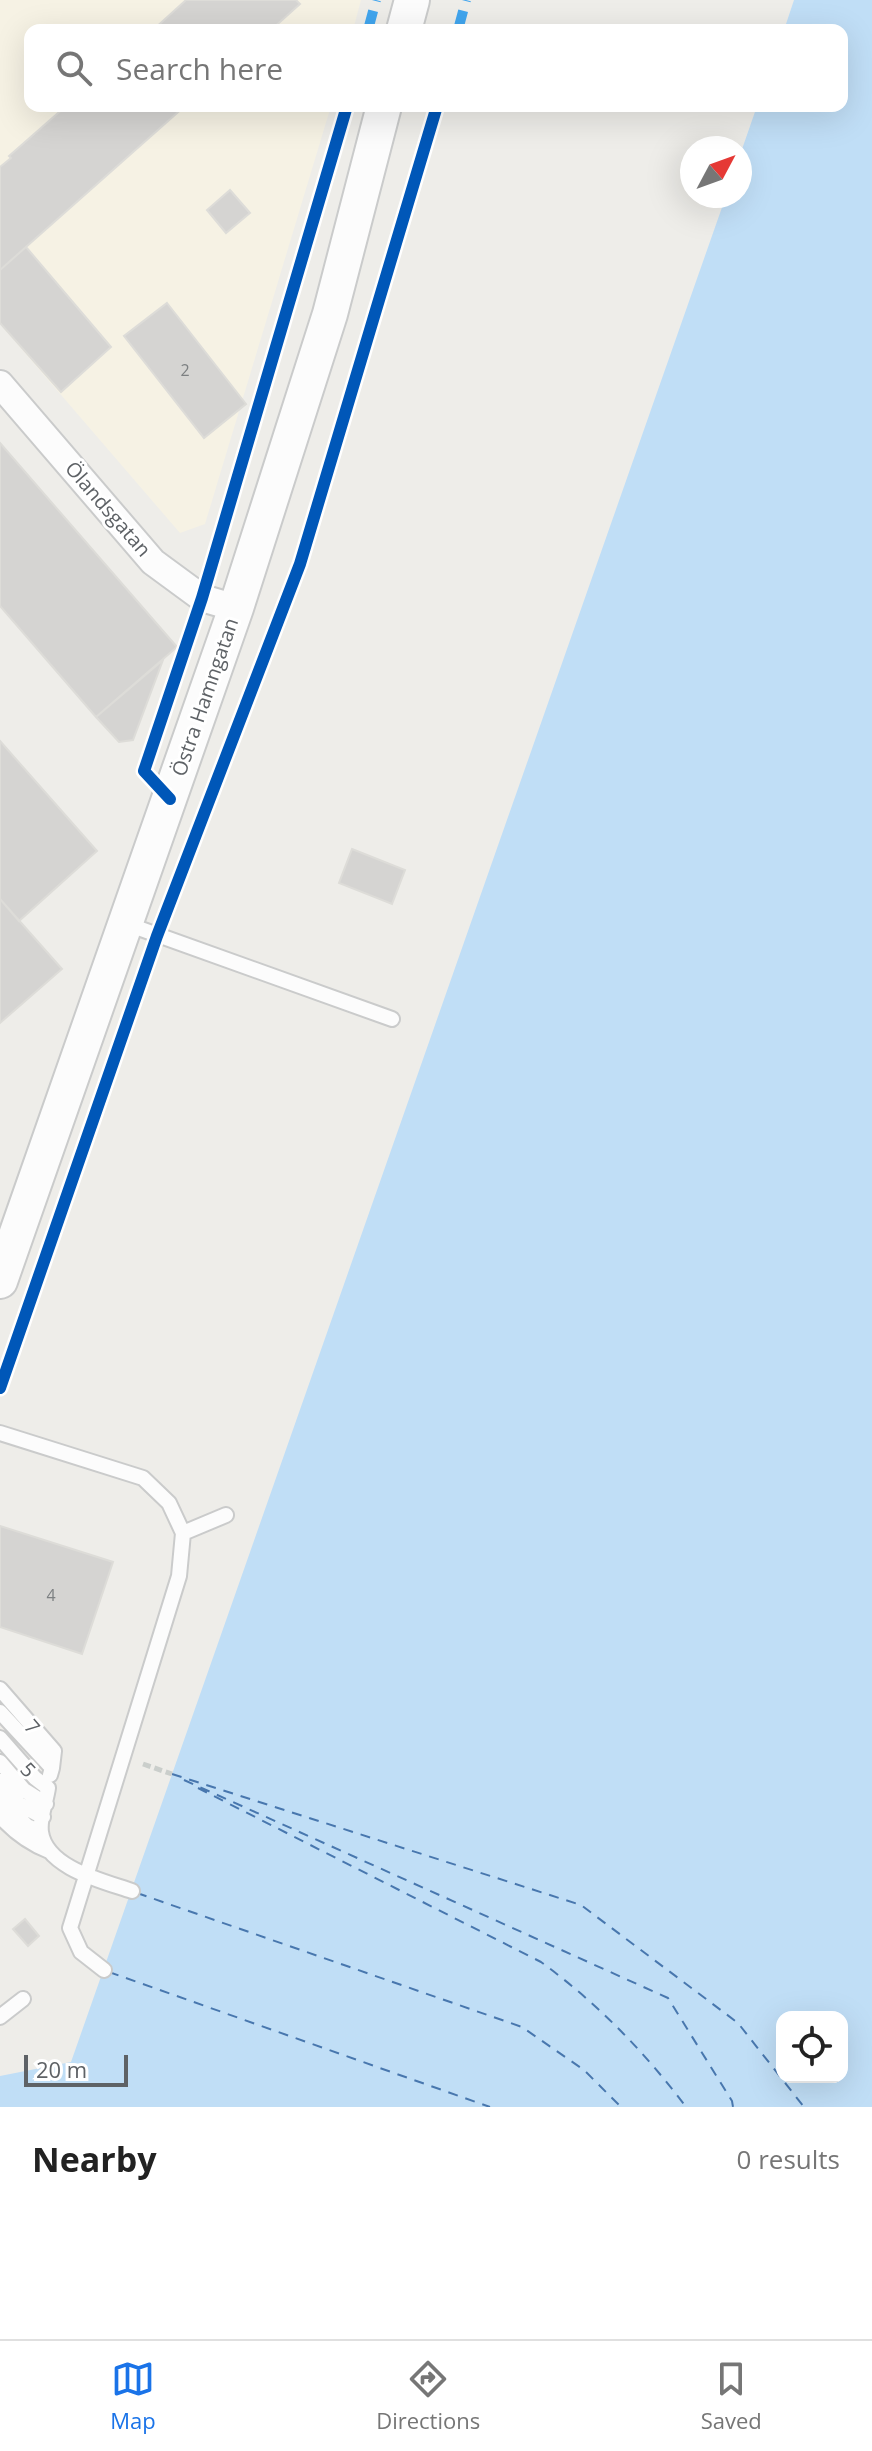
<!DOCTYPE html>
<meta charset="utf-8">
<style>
:root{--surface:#fff;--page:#f2f2f2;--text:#222;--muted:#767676;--line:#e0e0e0;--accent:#1a73e8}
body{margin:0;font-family:"Open Sans",sans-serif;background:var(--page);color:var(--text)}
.controls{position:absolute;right:24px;bottom:24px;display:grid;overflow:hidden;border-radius:16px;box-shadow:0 8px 32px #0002}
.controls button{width:72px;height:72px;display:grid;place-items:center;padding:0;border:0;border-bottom:2px solid var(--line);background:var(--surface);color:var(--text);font:40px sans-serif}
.compass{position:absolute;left:680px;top:136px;width:72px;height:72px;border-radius:50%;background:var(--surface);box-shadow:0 8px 32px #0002;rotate:49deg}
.scale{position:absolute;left:24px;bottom:20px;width:104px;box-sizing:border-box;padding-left:8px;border:4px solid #5e6266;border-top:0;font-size:22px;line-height:28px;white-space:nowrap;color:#5e6266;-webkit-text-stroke:6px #fff;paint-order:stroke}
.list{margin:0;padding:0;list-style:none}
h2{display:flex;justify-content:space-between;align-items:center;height:104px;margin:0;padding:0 32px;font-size:34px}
h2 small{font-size:26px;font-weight:400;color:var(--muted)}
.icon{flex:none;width:44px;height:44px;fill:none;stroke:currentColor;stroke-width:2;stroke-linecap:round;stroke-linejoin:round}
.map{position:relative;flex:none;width:872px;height:2107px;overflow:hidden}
.search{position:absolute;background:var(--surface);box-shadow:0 8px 32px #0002;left:24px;right:24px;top:24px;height:88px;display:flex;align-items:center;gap:20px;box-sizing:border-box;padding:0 28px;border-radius:16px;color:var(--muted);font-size:30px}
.sheet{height:232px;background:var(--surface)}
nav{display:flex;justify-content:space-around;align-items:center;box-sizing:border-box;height:112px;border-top:2px solid var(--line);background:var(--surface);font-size:22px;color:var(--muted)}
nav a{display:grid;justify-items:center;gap:4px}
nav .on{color:var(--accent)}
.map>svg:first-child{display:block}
.commercial{fill:#f6f2e4}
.water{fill:#c0def6;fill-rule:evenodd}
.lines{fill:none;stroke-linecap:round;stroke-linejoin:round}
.ferry{stroke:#4877ae;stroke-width:2;stroke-dasharray:10 8;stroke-linecap:butt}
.building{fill:#d5d4d2;stroke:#dddcd8;stroke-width:2}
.service-casing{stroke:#cacbcb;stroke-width:18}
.minor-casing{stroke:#cacbcb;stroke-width:30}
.tertiary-casing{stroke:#cacbcb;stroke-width:38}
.path{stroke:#cacecb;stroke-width:5;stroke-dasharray:8 4;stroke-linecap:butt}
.service{stroke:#fcfcfc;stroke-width:14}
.minor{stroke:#fcfcfc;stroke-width:26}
.tertiary{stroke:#fcfcfc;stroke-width:34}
.quiet{stroke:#41a5ee;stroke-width:10;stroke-dasharray:20 10;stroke-linecap:butt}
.cycleway-casing{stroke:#fff;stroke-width:17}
.cycleway{stroke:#0057b8;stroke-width:12}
.labels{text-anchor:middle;stroke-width:6;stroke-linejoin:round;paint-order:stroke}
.number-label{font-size:16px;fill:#7d8082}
.street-label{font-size:20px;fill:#5e6266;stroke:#fff}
</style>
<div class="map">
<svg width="872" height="2107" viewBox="0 0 872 2107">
<rect width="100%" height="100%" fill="#eeede9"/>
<path class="commercial" d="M0 0H361L353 30H30V106H331L205 524 180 533 0 324Z"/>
<path class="water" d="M794 0H872V2107H0V2076L71 2062 726 196H740V155L757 106H842V30H784ZM782 2017H842V2077H782Z"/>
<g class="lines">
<path class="ferry" d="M172 1774 581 1905 738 2023 804 2107
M184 1780 668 1998 732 2101 733 2107
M198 1788 541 1962C597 2003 644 2051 686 2107
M137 1893 522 2027 584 2070 621 2107
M109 1972 490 2107"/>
</g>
<path class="building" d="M186 0H296L300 4 271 30H153Z
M66 106H185L0 270V167L11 158 9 156Z
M230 190 250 213 226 233 207 210Z
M26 247 111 347 61 392 0 323V270Z
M167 303 246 404 204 438 124 336Z
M0 443 177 647 96 717 0 606Z
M163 660 133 740 119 742 96 717Z
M0 741 97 851 19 921 0 899Z
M352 849 405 870 392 904 339 883Z
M0 899 62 969 0 1023Z
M0 1526 113 1562 82 1654 0 1627Z
M25 1919 39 1936 28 1946 13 1929Z"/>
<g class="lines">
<g class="service-casing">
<path id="service" d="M127 924 392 1019
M0 1433 143 1478 169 1503 183 1533 179 1576 70 1928 81 1952 104 1970
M183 1533 226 1515
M0 1689 54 1751 52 1768
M0 1712 52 1768 50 1775
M0 1738 35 1778 48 1788C46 1802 39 1819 41 1832 46 1868 103 1881 132 1891
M0 1762 24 1790 46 1804
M0 1781 19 1804 43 1817
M0 1799 27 1826 41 1832
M0 1816C14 1832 29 1843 49 1851
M0 2017 23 1999"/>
</g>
<g class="minor-casing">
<path id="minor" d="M0 384 153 562 202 598 236 608"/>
</g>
<g class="tertiary-casing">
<path id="tertiary" d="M404 30 412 0
M0 1281 236 608 330 314 384 106"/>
</g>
<path class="path" d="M143 1764 172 1774"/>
<use href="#service" class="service"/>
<use href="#minor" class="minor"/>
<use href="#tertiary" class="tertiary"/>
<path class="quiet" d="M368 30 376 0
M458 30 466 0"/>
<g class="cycleway-casing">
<path id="cycleway" d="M170 799 144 771 202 598 347 106
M0 1388 157 936 300 564 437 106"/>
</g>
<use href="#cycleway" class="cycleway"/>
</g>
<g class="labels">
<g class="number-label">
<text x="185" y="376">2</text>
<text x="51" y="1601">4</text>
</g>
<g class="street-label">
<text transform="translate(108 509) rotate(49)" y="7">Ölandsgatan</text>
<text transform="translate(205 697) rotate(-71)" y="7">Östra Hamngatan</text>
<text transform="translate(32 1727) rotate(49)" y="7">7</text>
<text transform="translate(28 1770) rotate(47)" y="7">5</text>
</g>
</g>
</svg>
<div class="controls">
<button><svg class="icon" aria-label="locate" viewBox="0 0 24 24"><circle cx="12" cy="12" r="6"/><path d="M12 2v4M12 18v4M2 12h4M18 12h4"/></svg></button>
</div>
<svg class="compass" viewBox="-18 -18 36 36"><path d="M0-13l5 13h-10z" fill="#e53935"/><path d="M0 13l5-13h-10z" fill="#767676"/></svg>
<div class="scale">20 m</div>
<div class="search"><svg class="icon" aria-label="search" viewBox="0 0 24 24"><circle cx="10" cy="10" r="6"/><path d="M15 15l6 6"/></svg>Search here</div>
</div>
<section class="sheet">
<h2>Nearby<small>0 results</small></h2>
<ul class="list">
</ul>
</section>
<nav>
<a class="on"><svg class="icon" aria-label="map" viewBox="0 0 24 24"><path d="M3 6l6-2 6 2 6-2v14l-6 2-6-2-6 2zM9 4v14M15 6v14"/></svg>Map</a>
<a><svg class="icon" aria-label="directions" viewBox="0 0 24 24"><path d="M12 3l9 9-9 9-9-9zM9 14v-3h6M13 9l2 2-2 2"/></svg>Directions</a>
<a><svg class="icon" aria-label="saved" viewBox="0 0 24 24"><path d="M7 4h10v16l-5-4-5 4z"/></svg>Saved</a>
</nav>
